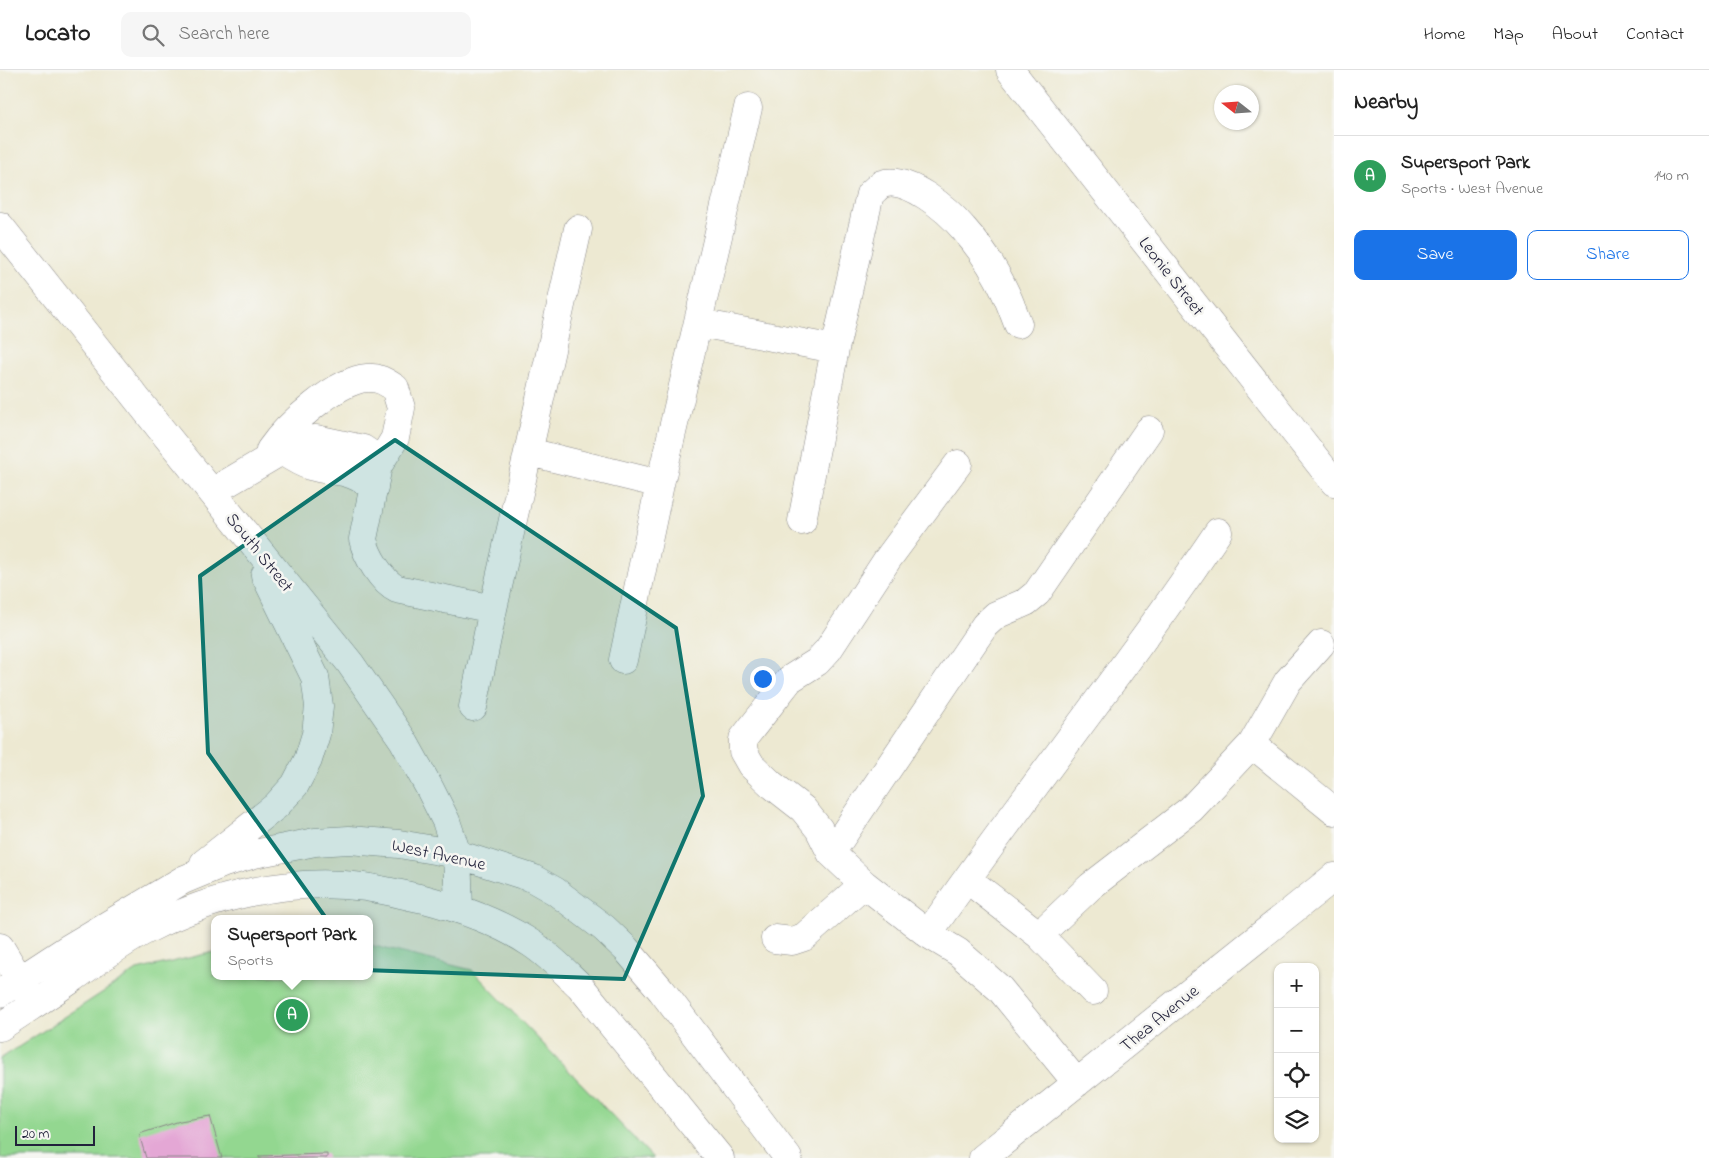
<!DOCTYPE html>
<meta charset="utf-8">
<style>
:root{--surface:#fff;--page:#f6f6f6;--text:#222;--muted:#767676;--line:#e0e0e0;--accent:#1a73e8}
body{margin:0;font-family:"Indie Flower",sans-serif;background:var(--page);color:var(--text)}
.controls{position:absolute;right:15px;bottom:15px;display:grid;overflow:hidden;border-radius:10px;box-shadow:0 1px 4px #0004}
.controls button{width:45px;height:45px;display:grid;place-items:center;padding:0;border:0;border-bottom:1px solid var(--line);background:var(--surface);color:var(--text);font:25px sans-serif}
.compass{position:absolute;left:1214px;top:15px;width:45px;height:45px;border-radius:50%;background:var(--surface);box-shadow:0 1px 4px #0004;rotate:287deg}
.scale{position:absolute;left:15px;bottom:12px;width:80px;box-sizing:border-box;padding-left:5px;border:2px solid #22223b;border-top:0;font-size:14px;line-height:18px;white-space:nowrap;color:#22223b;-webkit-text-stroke:4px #f6f6f2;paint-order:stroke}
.you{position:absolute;left:762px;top:608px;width:18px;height:18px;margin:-12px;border:4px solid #fff;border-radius:50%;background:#1a73e8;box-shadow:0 0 0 8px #1a73e833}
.badge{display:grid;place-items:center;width:32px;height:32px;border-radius:50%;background:var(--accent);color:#fff;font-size:16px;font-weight:700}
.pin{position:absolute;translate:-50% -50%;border:2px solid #fff;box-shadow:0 1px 5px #0006}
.popup{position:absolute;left:211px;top:845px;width:162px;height:65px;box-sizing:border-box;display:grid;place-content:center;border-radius:10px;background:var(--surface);filter:drop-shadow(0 1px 4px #0005);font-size:16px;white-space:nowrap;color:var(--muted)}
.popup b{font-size:19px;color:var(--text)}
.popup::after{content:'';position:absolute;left:50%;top:100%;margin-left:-10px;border:10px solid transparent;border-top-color:var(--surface)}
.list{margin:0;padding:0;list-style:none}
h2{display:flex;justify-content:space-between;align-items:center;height:65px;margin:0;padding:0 20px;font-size:21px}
h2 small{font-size:16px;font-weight:400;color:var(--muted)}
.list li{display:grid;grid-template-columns:32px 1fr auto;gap:15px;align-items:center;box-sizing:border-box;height:80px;padding:0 20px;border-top:1px solid var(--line)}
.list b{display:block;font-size:19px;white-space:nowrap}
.list p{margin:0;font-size:16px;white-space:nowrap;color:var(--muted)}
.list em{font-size:16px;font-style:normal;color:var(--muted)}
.actions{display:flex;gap:10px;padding:15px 20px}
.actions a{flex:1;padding:11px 0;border:1px solid var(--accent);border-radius:10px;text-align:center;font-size:18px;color:var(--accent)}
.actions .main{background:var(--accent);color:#fff}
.icon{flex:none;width:28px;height:28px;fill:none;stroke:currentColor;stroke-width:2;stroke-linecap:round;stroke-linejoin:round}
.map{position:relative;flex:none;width:1334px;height:1088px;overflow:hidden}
header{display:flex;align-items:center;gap:30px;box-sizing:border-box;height:70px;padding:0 25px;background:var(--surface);border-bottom:1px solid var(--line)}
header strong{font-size:24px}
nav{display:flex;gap:28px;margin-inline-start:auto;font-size:18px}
.search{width:350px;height:45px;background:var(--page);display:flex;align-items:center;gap:12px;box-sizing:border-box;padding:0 18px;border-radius:10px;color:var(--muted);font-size:19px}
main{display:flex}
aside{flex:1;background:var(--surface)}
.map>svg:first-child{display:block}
.green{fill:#93d790;stroke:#5a7c66}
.building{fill:#e4a7d5}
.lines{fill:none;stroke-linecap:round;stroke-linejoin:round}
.minor-casing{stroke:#888686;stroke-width:29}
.minor{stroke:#fff;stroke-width:28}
.marked{fill:#0f766e;fill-opacity:0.2;stroke:#0f766e;stroke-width:4;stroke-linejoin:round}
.labels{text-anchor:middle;stroke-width:5;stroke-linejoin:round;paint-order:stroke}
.street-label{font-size:18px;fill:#22223b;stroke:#f6f6f2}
</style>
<header>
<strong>Locato</strong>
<div class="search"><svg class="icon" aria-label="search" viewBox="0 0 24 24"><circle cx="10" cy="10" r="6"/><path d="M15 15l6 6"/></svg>Search here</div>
<nav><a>Home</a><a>Map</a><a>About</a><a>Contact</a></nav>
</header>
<main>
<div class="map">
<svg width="1334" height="1088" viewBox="0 0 1334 1088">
<rect width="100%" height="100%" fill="#f6f6f2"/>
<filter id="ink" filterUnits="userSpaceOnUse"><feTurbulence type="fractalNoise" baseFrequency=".02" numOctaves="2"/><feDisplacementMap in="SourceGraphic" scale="10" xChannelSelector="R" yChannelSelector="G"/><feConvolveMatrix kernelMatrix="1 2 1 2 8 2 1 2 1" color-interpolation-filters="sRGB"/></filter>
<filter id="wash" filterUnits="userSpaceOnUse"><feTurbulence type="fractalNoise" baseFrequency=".0096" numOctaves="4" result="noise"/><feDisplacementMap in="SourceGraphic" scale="20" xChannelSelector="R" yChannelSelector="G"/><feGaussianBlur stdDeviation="1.12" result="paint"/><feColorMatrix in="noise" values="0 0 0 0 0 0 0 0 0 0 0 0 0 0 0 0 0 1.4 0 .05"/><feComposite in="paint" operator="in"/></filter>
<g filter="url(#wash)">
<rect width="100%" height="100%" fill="#ede9d2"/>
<path class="green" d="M370 875 472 900 653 1088H0V989L137 900 214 882V906H370Z"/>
<g id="blocks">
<path class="building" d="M210 1046 222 1088H146L139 1064 180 1051Z
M327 1084V1088H259V1086Z"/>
</g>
</g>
<g filter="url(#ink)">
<use href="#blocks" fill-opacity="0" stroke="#888686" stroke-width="1"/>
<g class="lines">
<g class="minor-casing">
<path id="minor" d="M1010 0 1334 412
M0 156 160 358 350 593 403 670 430 719 446 751 457 784 459 838
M699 253 835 279
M270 380C287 355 337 310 367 308 379 307 386 312 395 318L401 338 395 368 378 396
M282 381C291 387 300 393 310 396 339 404 348 397 374 418
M529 382 660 414
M212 422 290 376 305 370 316 369 363 379 372 385 378 396 363 469C366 485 382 512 397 519L493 539
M802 451 835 279 870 124C874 121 878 116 882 114 907 105 948 140 963 158 979 176 995 200 1005 222 1010 232 1014 244 1018 254
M623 590 660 414 748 38
M473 637 493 539 578 159
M1252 674 1334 741
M831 783 985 555 996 545 1026 532 1037 523 1149 360
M204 793 276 736 295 715 308 690 316 664 319 636 315 607 265 505
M967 809 1039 865 1093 921
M864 814 831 783 819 759 803 739 771 714 751 695 743 681V669L790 609 817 592 828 580 887 490 958 394
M928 864C1022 728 1126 599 1218 462
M1039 865 1091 816 1191 739 1252 674 1288 611 1321 574
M775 869 792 871 804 867 864 814 928 864 958 882 1000 919 1077 1013
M0 877 29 926
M0 923 69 878 183 810 224 793 254 784 315 772 349 770 399 774 457 784 532 808 555 821 604 858 626 879 662 921 788 1088
M0 957C24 941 49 925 72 909 97 891 121 873 148 859 213 825 292 807 365 817 385 820 404 825 424 829 462 839 499 852 532 874 550 886 565 902 580 916L720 1088
M983 1088 1334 807"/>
</g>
<use href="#minor" class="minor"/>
</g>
</g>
<path class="marked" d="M395 370 676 558 703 726 624 909 363 900 208 683 200 506Z"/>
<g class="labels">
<g class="street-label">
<text transform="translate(1172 206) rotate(52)" y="6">Leonie Street</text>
<text transform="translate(260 482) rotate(51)" y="6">South Street</text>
<text transform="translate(439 784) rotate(12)" y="6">West Avenue</text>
<text transform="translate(1159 948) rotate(-39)" y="6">Thea Avenue</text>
</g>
</g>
</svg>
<div class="controls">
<button>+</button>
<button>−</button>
<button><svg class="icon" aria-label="locate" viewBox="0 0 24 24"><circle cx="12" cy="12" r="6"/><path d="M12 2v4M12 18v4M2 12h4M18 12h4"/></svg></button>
<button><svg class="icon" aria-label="layers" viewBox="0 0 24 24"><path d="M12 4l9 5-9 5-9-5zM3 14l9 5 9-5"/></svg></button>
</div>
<svg class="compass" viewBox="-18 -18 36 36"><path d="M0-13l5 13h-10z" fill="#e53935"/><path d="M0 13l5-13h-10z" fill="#767676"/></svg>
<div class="scale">20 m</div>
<div class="you"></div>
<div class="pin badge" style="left:292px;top:945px;background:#2e9e5b">A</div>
<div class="popup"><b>Supersport Park</b>Sports</div>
</div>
<aside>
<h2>Nearby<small></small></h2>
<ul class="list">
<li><span class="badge" style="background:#2e9e5b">A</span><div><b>Supersport Park</b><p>Sports · West Avenue</p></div><em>140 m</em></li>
</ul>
<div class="actions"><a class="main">Save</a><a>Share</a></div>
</aside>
</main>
